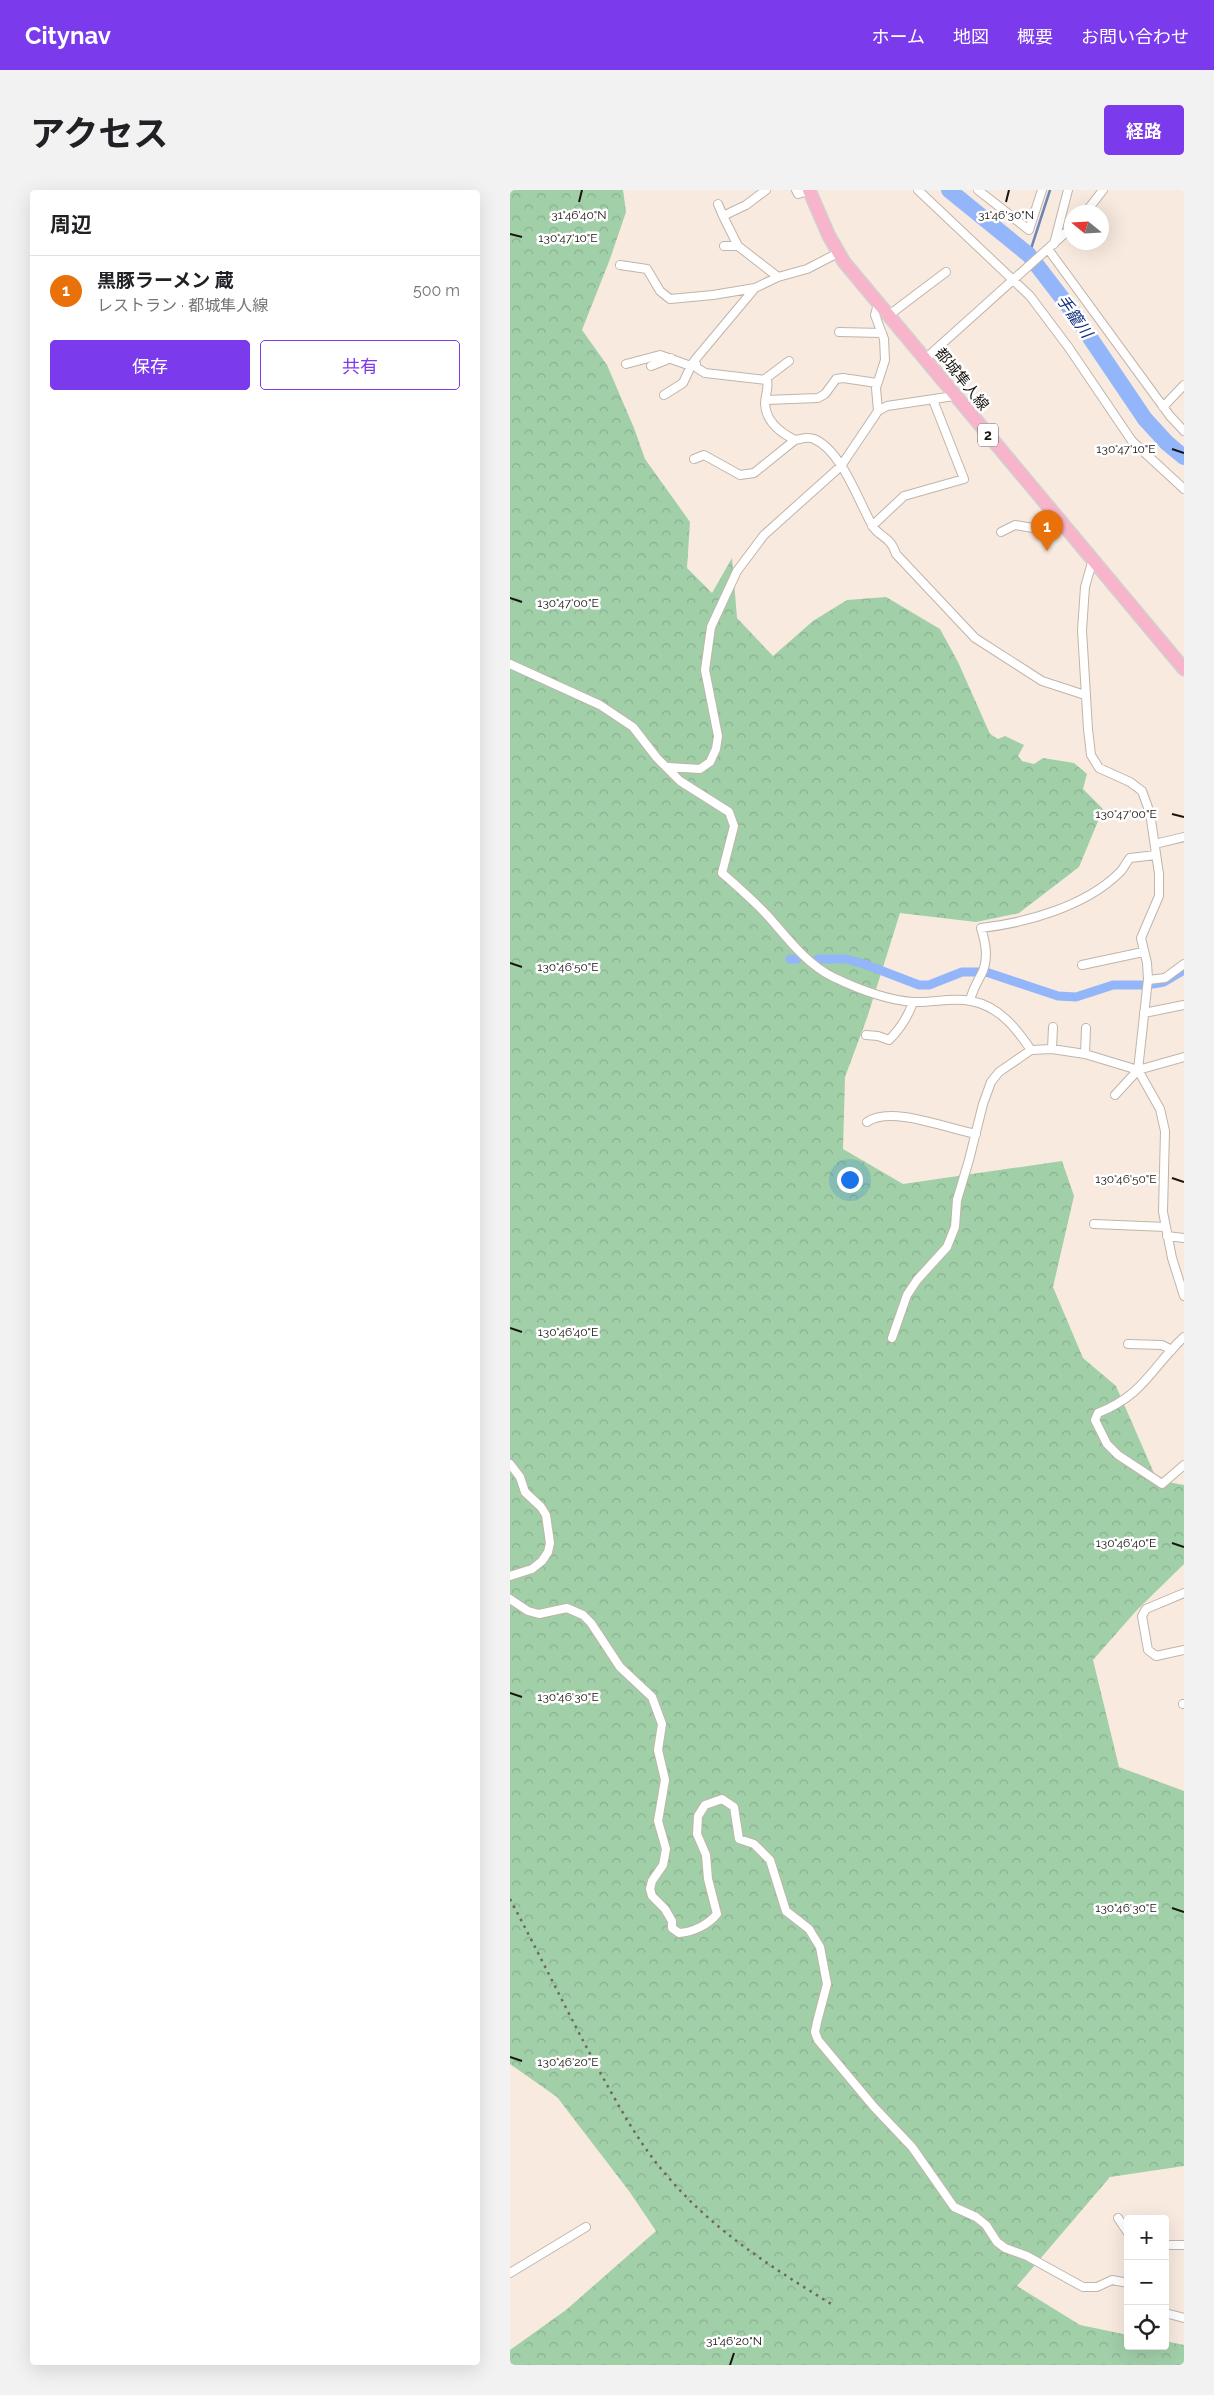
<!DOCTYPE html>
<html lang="ja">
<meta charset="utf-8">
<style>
:root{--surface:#fff;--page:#f2f2f2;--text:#202124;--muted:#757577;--line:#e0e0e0;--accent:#7c3aed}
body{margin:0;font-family:Raleway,"Noto Sans JP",sans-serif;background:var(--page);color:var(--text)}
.controls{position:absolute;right:15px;bottom:15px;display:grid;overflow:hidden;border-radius:5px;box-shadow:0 5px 20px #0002}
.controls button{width:45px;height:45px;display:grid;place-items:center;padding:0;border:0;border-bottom:1px solid var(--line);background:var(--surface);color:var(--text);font:25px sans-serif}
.compass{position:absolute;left:554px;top:15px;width:45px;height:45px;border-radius:50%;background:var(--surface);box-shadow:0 5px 20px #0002;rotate:288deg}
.you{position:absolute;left:339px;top:989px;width:18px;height:18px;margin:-12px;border:4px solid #fff;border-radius:50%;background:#1a73e8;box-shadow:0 0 0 8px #1a73e833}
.badge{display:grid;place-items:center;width:32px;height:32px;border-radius:50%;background:var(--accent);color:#fff;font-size:16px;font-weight:700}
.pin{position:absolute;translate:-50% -41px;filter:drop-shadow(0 1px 2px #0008)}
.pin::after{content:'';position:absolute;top:26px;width:18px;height:15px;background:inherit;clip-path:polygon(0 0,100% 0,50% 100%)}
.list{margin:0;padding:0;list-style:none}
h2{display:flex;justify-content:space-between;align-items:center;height:65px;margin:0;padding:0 20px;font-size:21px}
h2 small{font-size:16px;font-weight:400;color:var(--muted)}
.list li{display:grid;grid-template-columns:32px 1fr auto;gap:15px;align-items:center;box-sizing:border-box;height:70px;padding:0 20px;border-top:1px solid var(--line)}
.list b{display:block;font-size:19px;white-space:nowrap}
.list p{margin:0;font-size:16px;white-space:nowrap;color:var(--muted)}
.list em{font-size:16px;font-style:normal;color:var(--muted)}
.actions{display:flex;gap:10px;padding:15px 20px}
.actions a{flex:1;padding:11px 0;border:1px solid var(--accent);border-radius:5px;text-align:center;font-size:18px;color:var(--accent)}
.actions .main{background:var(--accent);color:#fff}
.icon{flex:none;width:28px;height:28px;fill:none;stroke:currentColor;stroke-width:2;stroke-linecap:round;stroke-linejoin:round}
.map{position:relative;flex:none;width:674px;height:2175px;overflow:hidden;border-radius:5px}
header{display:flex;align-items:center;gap:30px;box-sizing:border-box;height:70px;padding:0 25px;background:var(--accent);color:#fff}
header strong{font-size:24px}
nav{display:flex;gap:28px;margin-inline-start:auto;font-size:18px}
.intro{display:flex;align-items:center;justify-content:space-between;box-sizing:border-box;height:120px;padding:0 30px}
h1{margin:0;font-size:35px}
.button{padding:12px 22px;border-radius:5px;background:var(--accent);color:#fff;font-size:18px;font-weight:700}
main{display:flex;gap:30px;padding:0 30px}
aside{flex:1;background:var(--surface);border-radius:5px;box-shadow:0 5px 20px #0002}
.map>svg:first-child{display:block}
.forest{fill:url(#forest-crowns)}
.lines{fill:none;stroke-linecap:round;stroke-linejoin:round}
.stream{stroke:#6e85b4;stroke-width:2.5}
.canal{stroke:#93b5fa;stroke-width:9}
.river{stroke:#93b5fa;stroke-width:16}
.minor-casing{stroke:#c1b4a9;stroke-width:10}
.primary-casing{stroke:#d1d0cf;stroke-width:15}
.minor{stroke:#fff;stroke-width:8}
.primary{stroke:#f8b4ca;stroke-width:12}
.rail{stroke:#6e665f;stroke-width:2.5;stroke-dasharray:2.5 5;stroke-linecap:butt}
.ticks{fill:none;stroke:#181410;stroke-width:2}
.labels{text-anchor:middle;stroke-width:5;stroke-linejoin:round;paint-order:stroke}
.shield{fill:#fff;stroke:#5d5a58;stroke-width:1}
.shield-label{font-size:14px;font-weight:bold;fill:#181410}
.street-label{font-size:15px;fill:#181410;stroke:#fff}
.water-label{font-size:16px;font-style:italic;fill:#112f7d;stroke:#fff}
.ticks-label{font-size:12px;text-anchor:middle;fill:#181410;stroke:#fff;stroke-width:5;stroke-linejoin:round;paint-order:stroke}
</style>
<header>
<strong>Citynav</strong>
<nav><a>ホーム</a><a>地図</a><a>概要</a><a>お問い合わせ</a></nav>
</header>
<div class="intro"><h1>アクセス</h1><a class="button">経路</a></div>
<main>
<aside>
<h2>周辺<small></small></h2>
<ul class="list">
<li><span class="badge" style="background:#e8710a">1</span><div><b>黒豚ラーメン 蔵</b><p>レストラン · 都城隼人線</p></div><em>500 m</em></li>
</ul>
<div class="actions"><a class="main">保存</a><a>共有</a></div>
</aside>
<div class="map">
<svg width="674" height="2175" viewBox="0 0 674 2175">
<defs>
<pattern id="forest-crowns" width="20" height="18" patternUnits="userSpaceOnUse" patternTransform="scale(1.25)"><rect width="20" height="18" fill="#a1cfa8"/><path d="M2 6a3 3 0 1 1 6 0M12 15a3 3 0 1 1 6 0" fill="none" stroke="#8ab190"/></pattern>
</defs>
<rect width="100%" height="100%" fill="#f8eadf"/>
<path class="forest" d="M0 0H113L116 22 100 69 72 140 97 175 124 238 135 269 180 332 177 378 202 403 222 368 227 428 263 466 303 431 337 410 376 407 430 439 448 472 480 544 488 549 495 546 514 555 508 566 512 571 524 574 533 568 564 573 577 584 573 599 593 619 569 677 509 723 466 732 390 723 357 828 335 887 333 959 393 994 552 971 564 1006 543 1097 573 1168 606 1196 647 1290 674 1295V1374L626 1421 583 1470 609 1577 674 1601V1976L600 1987 507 2096 570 2135 618 2145V2156H655V2151L674 2155V2175H0V2160L56 2120 146 2041 119 2001 47 1907 0 1874Z"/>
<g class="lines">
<path class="stream" d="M519 65 540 0"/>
<path class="canal" d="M280 769H287
M308 769H336L354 774 409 795H419L452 782H469
M476 782 548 806 566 807 603 795H633
M643 794 654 792 674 780"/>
<path class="river" d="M439 0 519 65 562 121 635 229 657 253 674 267"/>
<g class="minor-casing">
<path id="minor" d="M256 0 236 15 213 26 228 56 268 87
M286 0 288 4 299 1
M408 0 520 106 559 158 622 251 674 299
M468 0 519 40 532 0
M208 14 213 26
M576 22 593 0
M544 54 558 0
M214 56H228
M538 59 660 226 674 241
M328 63 297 79 268 87 245 98 184 171 187 178 195 183 257 190C259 199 255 205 255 214 256 232 271 243 285 250 291 249 298 246 304 249 331 260 348 310 362 335 369 348 380 345 386 364L465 448 532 491 575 505
M110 75 137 79 150 101 160 109 203 105 245 98
M368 114 365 125 374 149 375 170 366 198 368 221
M379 125 436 82
M329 142 372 143
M415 169 562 37
M116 174 150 165 178 175 186 174
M141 176 161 168
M255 189 279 171
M154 205 173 193 182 174
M256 210 308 208 315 204 326 189 333 188 367 193
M653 217 674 195
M184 269 194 265 230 285 244 283 285 250
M362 336 394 306 454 289 423 210
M491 342 505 335 535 340 554 335
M583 369 575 397 572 440 578 539 581 565 589 578 620 592 632 601 640 623 649 684V706L631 748 637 773 638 789 628 880 650 919 655 941 653 1022 662 1068 674 1106
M0 474 90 515 123 537 147 568 170 591 219 622 224 636 212 683C227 696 243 710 257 725 277 747 295 773 323 787 348 799 376 810 403 812 422 813 442 807 461 811 489 816 506 838 521 860
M158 577 190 579 200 572 206 559 208 546 195 480 201 437 227 381 254 345 331 276 368 221 377 216 444 206
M645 654 674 647
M572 775 633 762
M638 790 655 788 674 774
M460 811C462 801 466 794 471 785 479 770 476 754 471 738 516 733 576 716 609 683 614 679 616 672 620 668L646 665
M634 823 674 815
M356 845 368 846 379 850C391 838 398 827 403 812
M542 859 543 837
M575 864 576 838
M605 905 628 880 674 867
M357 932C381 915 438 939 466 944
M584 1034 656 1037
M657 1046 674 1048
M674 1147C641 1178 634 1205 588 1223L585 1230 597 1254 608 1265 652 1294 674 1275
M382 1148 397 1105 407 1090 437 1057 445 1037 447 1010 459 970 473 914 481 892 489 882 521 860 542 859 575 864 628 880
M618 1154 652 1155 662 1160
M0 1274 10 1287 15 1302 31 1317 36 1325 40 1353 38 1362 32 1371 22 1379 0 1386
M674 1403 636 1419 632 1426 638 1460 646 1466 674 1460
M0 1409 18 1421 29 1424 57 1418 73 1425 81 1433 110 1477 142 1507 152 1534 148 1560 155 1590 148 1631 156 1659 153 1675 142 1691 140 1699 142 1706 155 1719 162 1731V1738L169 1743C183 1742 198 1735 207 1724L198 1689 196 1665 187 1644 188 1626 195 1615 212 1609 224 1617 229 1649 244 1654 260 1670 276 1721 299 1739 310 1757 317 1794 307 1832 305 1842 308 1850 364 1917 402 1957 444 2017 466 2027 476 2035 487 2052 495 2058 517 2066 573 2097H587L602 2090 618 2093
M673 1514H674
M608 2028 618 2043
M655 2055H674
M0 2083 76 2037
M655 2123 674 2128"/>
</g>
<g class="primary-casing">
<path id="primary" d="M299 0 319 46 334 72 674 479"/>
</g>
<use href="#minor" class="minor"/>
<use href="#primary" class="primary"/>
<path class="rail" d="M0 1709C31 1767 59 1826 91 1884 111 1920 131 1957 159 1988 204 2041 264 2079 323 2115"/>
</g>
<path class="ticks" d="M69 12 72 0M496 12 499 0M0 44 12 47M662 259 674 263M0 408 12 412M662 624 674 627M0 773 12 777M662 988 674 992M0 1138 12 1142M662 1353 674 1357M0 1503 12 1507M662 1718 674 1722M0 1867 12 1871M220 2175 224 2163"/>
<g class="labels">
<rect class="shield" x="468" y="233.5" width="20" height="23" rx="4"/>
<g class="shield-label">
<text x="478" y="250">2</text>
</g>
<g class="street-label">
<text transform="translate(452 189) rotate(51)" y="5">都城隼人線</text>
</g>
<g class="water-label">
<text transform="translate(565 126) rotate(55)" y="6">手籠川</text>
</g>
</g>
<g class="ticks-label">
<text x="69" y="29">31°46'40"N</text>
<text x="496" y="29">31°46'30"N</text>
<text x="58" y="52">130°47'10"E</text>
<text x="616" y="263">130°47'10"E</text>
<text x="58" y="417">130°47'00"E</text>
<text x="616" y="628">130°47'00"E</text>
<text x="58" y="781">130°46'50"E</text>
<text x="616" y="993">130°46'50"E</text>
<text x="58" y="1146">130°46'40"E</text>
<text x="616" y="1357">130°46'40"E</text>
<text x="58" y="1511">130°46'30"E</text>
<text x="616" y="1722">130°46'30"E</text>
<text x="58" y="1876">130°46'20"E</text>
<text x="224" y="2155">31°46'20"N</text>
</g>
</svg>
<div class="controls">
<button>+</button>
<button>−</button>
<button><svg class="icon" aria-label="locate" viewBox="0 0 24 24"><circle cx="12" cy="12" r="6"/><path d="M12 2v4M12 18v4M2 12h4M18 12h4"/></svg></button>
</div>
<svg class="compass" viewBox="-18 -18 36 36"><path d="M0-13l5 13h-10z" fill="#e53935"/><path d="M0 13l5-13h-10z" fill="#757577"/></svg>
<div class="you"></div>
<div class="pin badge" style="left:537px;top:361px;background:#e8710a">1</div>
</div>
</main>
